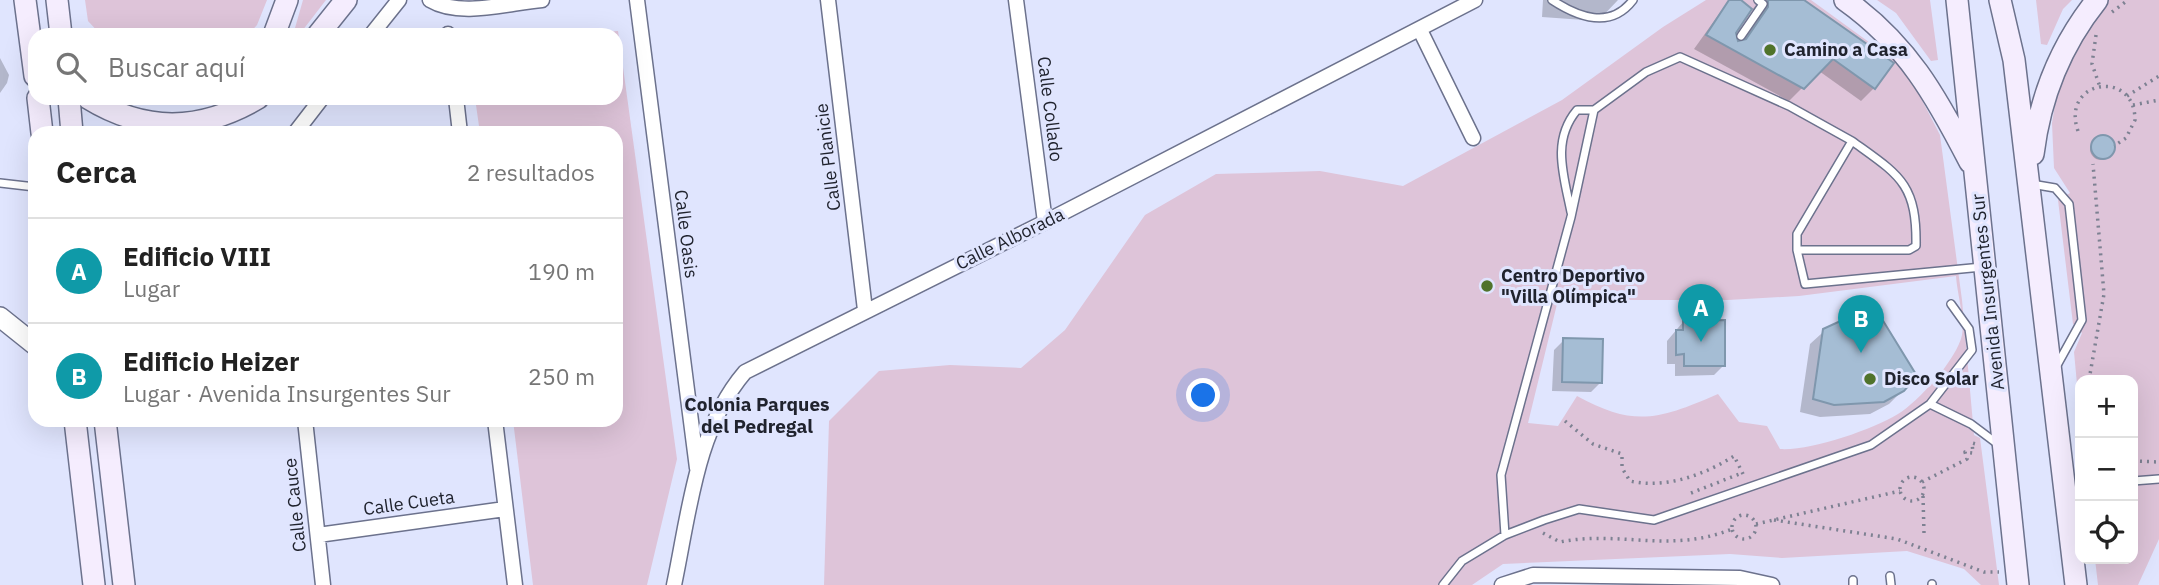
<!DOCTYPE html>
<html lang="es">
<meta charset="utf-8">
<style>
:root{--surface:#fff;--page:#f6f6f6;--text:#222;--muted:#767676;--line:#e0e0e0;--accent:#7c3aed}
body{margin:0;font-family:"IBM Plex Sans",sans-serif;background:var(--page);color:var(--text)}
.controls{position:absolute;right:21px;bottom:21px;display:grid;overflow:hidden;border-radius:14px;box-shadow:0 7px 28px #0002}
.controls button{width:63px;height:63px;display:grid;place-items:center;padding:0;border:0;border-bottom:2px solid var(--line);background:var(--surface);color:var(--text);font:35px sans-serif}
.you{position:absolute;left:1204px;top:396px;width:24px;height:24px;margin:-18px;border:5px solid #fff;border-radius:50%;background:#1a73e8;box-shadow:0 0 0 10px #1a73e833}
.badge{display:grid;place-items:center;width:46px;height:46px;border-radius:50%;background:var(--accent);color:#fff;font-size:23px;font-weight:700}
.pin{position:absolute;translate:-50% -58px;filter:drop-shadow(0 2px 4px #0008)}
.pin::after{content:'';position:absolute;top:37px;width:24px;height:21px;background:inherit;clip-path:polygon(0 0,100% 0,50% 100%)}
.list{margin:0;padding:0;list-style:none}
h2{display:flex;justify-content:space-between;align-items:center;height:91px;margin:0;padding:0 28px;font-size:30px}
h2 small{font-size:23px;font-weight:400;color:var(--muted)}
.list li{display:grid;grid-template-columns:46px 1fr auto;gap:21px;align-items:center;box-sizing:border-box;height:105px;padding:0 28px;border-top:2px solid var(--line)}
.list b{display:block;font-size:26px;white-space:nowrap}
.list p{margin:0;font-size:23px;white-space:nowrap;color:var(--muted)}
.list em{font-size:23px;font-style:normal;color:var(--muted)}
.icon{flex:none;width:38px;height:38px;fill:none;stroke:currentColor;stroke-width:2;stroke-linecap:round;stroke-linejoin:round}
.map{position:relative;flex:none;width:2159px;height:585px;overflow:hidden}
.search{position:absolute;background:var(--surface);box-shadow:0 7px 28px #0002;left:28px;top:28px;width:595px;height:77px;display:flex;align-items:center;gap:18px;box-sizing:border-box;padding:0 24px;border-radius:21px;color:var(--muted);font-size:26px}
.panel{position:absolute;background:var(--surface);box-shadow:0 7px 28px #0002;left:28px;top:126px;width:595px;height:301px;border-radius:21px}
.map>svg:first-child{display:block}
.green{fill:#dec4d9;fill-rule:evenodd}
.shadow{fill:#0003}
.building{fill:#a5bdd4;stroke:#7f97ad;stroke-width:2}
.lines{fill:none;stroke-linecap:round;stroke-linejoin:round}
.service-casing{stroke:#6c728d;stroke-width:10}
.minor-casing{stroke:#6c728d;stroke-width:17}
.tertiary-casing{stroke:#6c728d;stroke-width:22}
.secondary-casing{stroke:#6c728d;stroke-width:24}
.path{stroke:#7d8192;stroke-width:3.5;stroke-dasharray:2 5;stroke-linecap:butt}
.service{stroke:#fff;stroke-width:7}
.minor{stroke:#fff;stroke-width:14}
.tertiary{stroke:#fff;stroke-width:19}
.secondary{stroke:#f5edfe;stroke-width:21}
.poi-dot{fill:#50732b;stroke:#e0e5fe;stroke-width:2.5}
.labels{text-anchor:middle;stroke-width:6;stroke-linejoin:round;paint-order:stroke}
.poi-label{font-size:18px;font-weight:bold;fill:#20232e;stroke:#e0e5fe;text-anchor:start}
.street-label{font-size:18px;fill:#20232e;stroke:#e0e5fe}
.neighbourhood-label{font-size:19px;font-weight:bold;fill:#20232e;stroke:#e0e5fe}
</style>
<div class="map">
<svg width="2159" height="585" viewBox="0 0 2159 585">
<rect width="100%" height="100%" fill="#e0e5fe"/>
<path class="green" d="M85 0H267L257 25 248 35H101L88 21Z
M303 0H326L299 35H293Z
M1706 0H1811L1906 69 1940 135 1962 300 1974 435 1980 438 1999 585H1981L1964 569 1907 551 1782 558 1730 554 1503 564 1472 585H824L829 421 879 371 950 365 1021 368 1065 330 1145 215 1216 174 1320 171 1403 186 1562 100 1663 27ZM1956 276C1957 293 1965 319 1962 335 1957 359 1918 402 1898 414 1871 430 1811 451 1780 449L1767 426 1739 422 1718 394C1660 419 1635 428 1577 396L1558 426 1528 423 1558 300H1728L1799 296Z
M1877 0H1930L1938 60 1931 61 1896 13Z
M2036 0H2072L2063 9 2047 45 2041 44Z
M2106 0H2159V539L2138 585H2098L2095 559H2133V380H2080V416L2074 352 2082 333 2073 324 2058 200 2070 193 2054 168 2052 123 2058 87 2072 50Z
M618 31 677 459 647 585H533L513 420H616V133H480L475 98H616V35H550Z"/>
<path class="shadow" d="M1543 0H1618L1598 21 1542 17Z
M1729 0H1738L1733 35 1736 42 1741 43 1756 22 1757 16 1752 10 1760 0H1801L1874 88 1861 101 1819 71 1789 101 1694 49Z
M0 58 9 75 7 83 0 93Z
M2090 149a11 11 0 1 1 22 0a11 11 0 1 1-22 0Z
M1862 318 1903 390 1889 404 1870 414 1820 417 1800 412 1810 344 1832 324Z
M1683 322 1724 365 1714 375 1675 376V364H1667V341Z
M1564 340 1601 382 1591 392 1552 391 1554 350Z"/>
<path class="building" d="M1729 0H1741L1752 9 1736 33 1738 41 1746 39 1768 7V0H1804L1894 63 1875 89 1833 59 1804 89 1706 35Z
M2091 147a12 12 0 1 1 24 0a12 12 0 1 1-24 0Z
M1873 316 1882 319 1917 376 1904 391 1884 402 1834 405 1813 399 1823 329 1847 318Z
M1725 320V366H1684V354L1676 355V330H1683V321Z
M1563 338 1603 339 1602 383 1562 382Z"/>
<g class="lines">
<g class="service-casing">
<path id="service" d="M1552 0C1578 17 1610 30 1633 0
M1741 36 1763 4 1758 0
M0 183 35 187
M2031 184 2055 188 2069 204 2082 320 2056 367
M1571 212C1564 176 1551 141 1577 110H1594
M1797 250H1909L1916 246C1917 183 1899 175 1852 141
M1930 404 1971 424 1999 445
M2133 481 2159 479
M1505 535 1501 475 1571 217 1594 110 1646 72 1680 57 1789 106 1852 141 1797 234V250L1805 284 1982 267
M1890 576 1891 585
M1853 580V585
M1932 584V585
M1443 585 1462 561 1505 535 1544 520 1579 509 1654 520 1871 445 1930 404 1972 350 1969 329 1951 304"/>
</g>
<g class="minor-casing">
<path id="minor" d="M430 0C460 18 508 3 542 0
M637 0 697 468
M828 0 865 310
M1016 0 1045 222
M1420 30 1473 138
M448 34V35
M371 35 399 0
M456 98 460 133
M295 133 322 98
M305 420 323 585
M495 420 515 585
M318 535 505 509
M674 585C689 514 696 429 745 372L1045 222 1475 0
M1502 585 1533 575 1740 578 1772 585"/>
</g>
<g class="tertiary-casing">
<path id="tertiary" d="M0 317 35 345"/>
</g>
<g class="secondary-casing">
<path id="secondary" d="M25 0 35 76
M57 0 61 35
M1845 0C1907 44 1936 96 1970 162
M1957 0 2018 585
M2000 0 2014 60 2076 585
M274 35 287 0
M318 35 346 0
M38 98 42 133
M69 98 72 133
M88 98C145 133 200 132 258 98
M2033 154C2040 97 2061 45 2097 0
M75 420 94 585
M105 420 124 585"/>
</g>
<path class="path" d="M2112 12 2128 0
M2096 35 2092 64 2100 87
M2127 96 2159 76
M2133 105 2159 100
M2078 131C2060 80 2135 68 2135 120L2126 138 2114 146
M2089 380 2104 294 2093 164
M1565 421 1593 444 1622 454V468L1630 481C1666 489 1704 475 1734 456L1745 478
M2133 461 2159 462
M1900 489a12 12 0 1 1 24 0a12 12 0 1 1-24 0Z
M1922 482 1967 459 1965 452 1973 453 1972 443 1976 444
M1691 493 1742 473
M1923 496 1924 533
M1732 527a12 12 0 1 1 24 0a12 12 0 1 1-24 0Z
M1774 520 1897 539 1984 572H1999
M1756 524 1900 491
M1543 533 1560 542C1619 530 1671 554 1732 529"/>
<use href="#service" class="service"/>
<use href="#minor" class="minor"/>
<use href="#tertiary" class="tertiary"/>
<use href="#secondary" class="secondary"/>
</g>
<g class="poi-dot">
<circle cx="1770" cy="50" r="7"/>
<circle cx="1487" cy="286" r="7"/>
<circle cx="1870" cy="379" r="7"/>
</g>
<g class="labels">
<g class="poi-label">
<text x="1784" y="56">Camino a Casa</text>
<text x="1501" y="282">Centro Deportivo<tspan x="1501" dy="21">"Villa Olímpica"</tspan></text>
<text x="1884" y="385">Disco Solar</text>
</g>
<g class="street-label">
<text transform="translate(1050 109) rotate(83)" y="6">Calle Collado</text>
<text transform="translate(828 157) rotate(-97)" y="6">Calle Planicie</text>
<text transform="translate(686 234) rotate(83)" y="6">Calle Oasis</text>
<text transform="translate(1010 239) rotate(-26)" y="6">Calle Alborada</text>
<text transform="translate(1988 292) rotate(-96)" y="6">Avenida Insurgentes Sur</text>
<text transform="translate(409 503) rotate(-8)" y="6">Calle Cueta</text>
<text transform="translate(295 505) rotate(-96)" y="6">Calle Cauce</text>
</g>
<g class="neighbourhood-label">
<text x="757" y="411">Colonia Parques<tspan x="757" dy="22">del Pedregal</tspan></text>
</g>
</g>
</svg>
<div class="controls">
<button>+</button>
<button>−</button>
<button><svg class="icon" aria-label="locate" viewBox="0 0 24 24"><circle cx="12" cy="12" r="6"/><path d="M12 2v4M12 18v4M2 12h4M18 12h4"/></svg></button>
</div>
<div class="you"></div>
<div class="pin badge" style="left:1701px;top:342px;background:#0f9aa8">A</div>
<div class="pin badge" style="left:1861px;top:353px;background:#0f9aa8">B</div>
<div class="search"><svg class="icon" aria-label="search" viewBox="0 0 24 24"><circle cx="10" cy="10" r="6"/><path d="M15 15l6 6"/></svg>Buscar aquí</div>
<section class="panel">
<h2>Cerca<small>2 resultados</small></h2>
<ul class="list">
<li><span class="badge" style="background:#0f9aa8">A</span><div><b>Edificio VIII</b><p>Lugar</p></div><em>190 m</em></li>
<li><span class="badge" style="background:#0f9aa8">B</span><div><b>Edificio Heizer</b><p>Lugar · Avenida Insurgentes Sur</p></div><em>250 m</em></li>
</ul>
</section>
</div>
